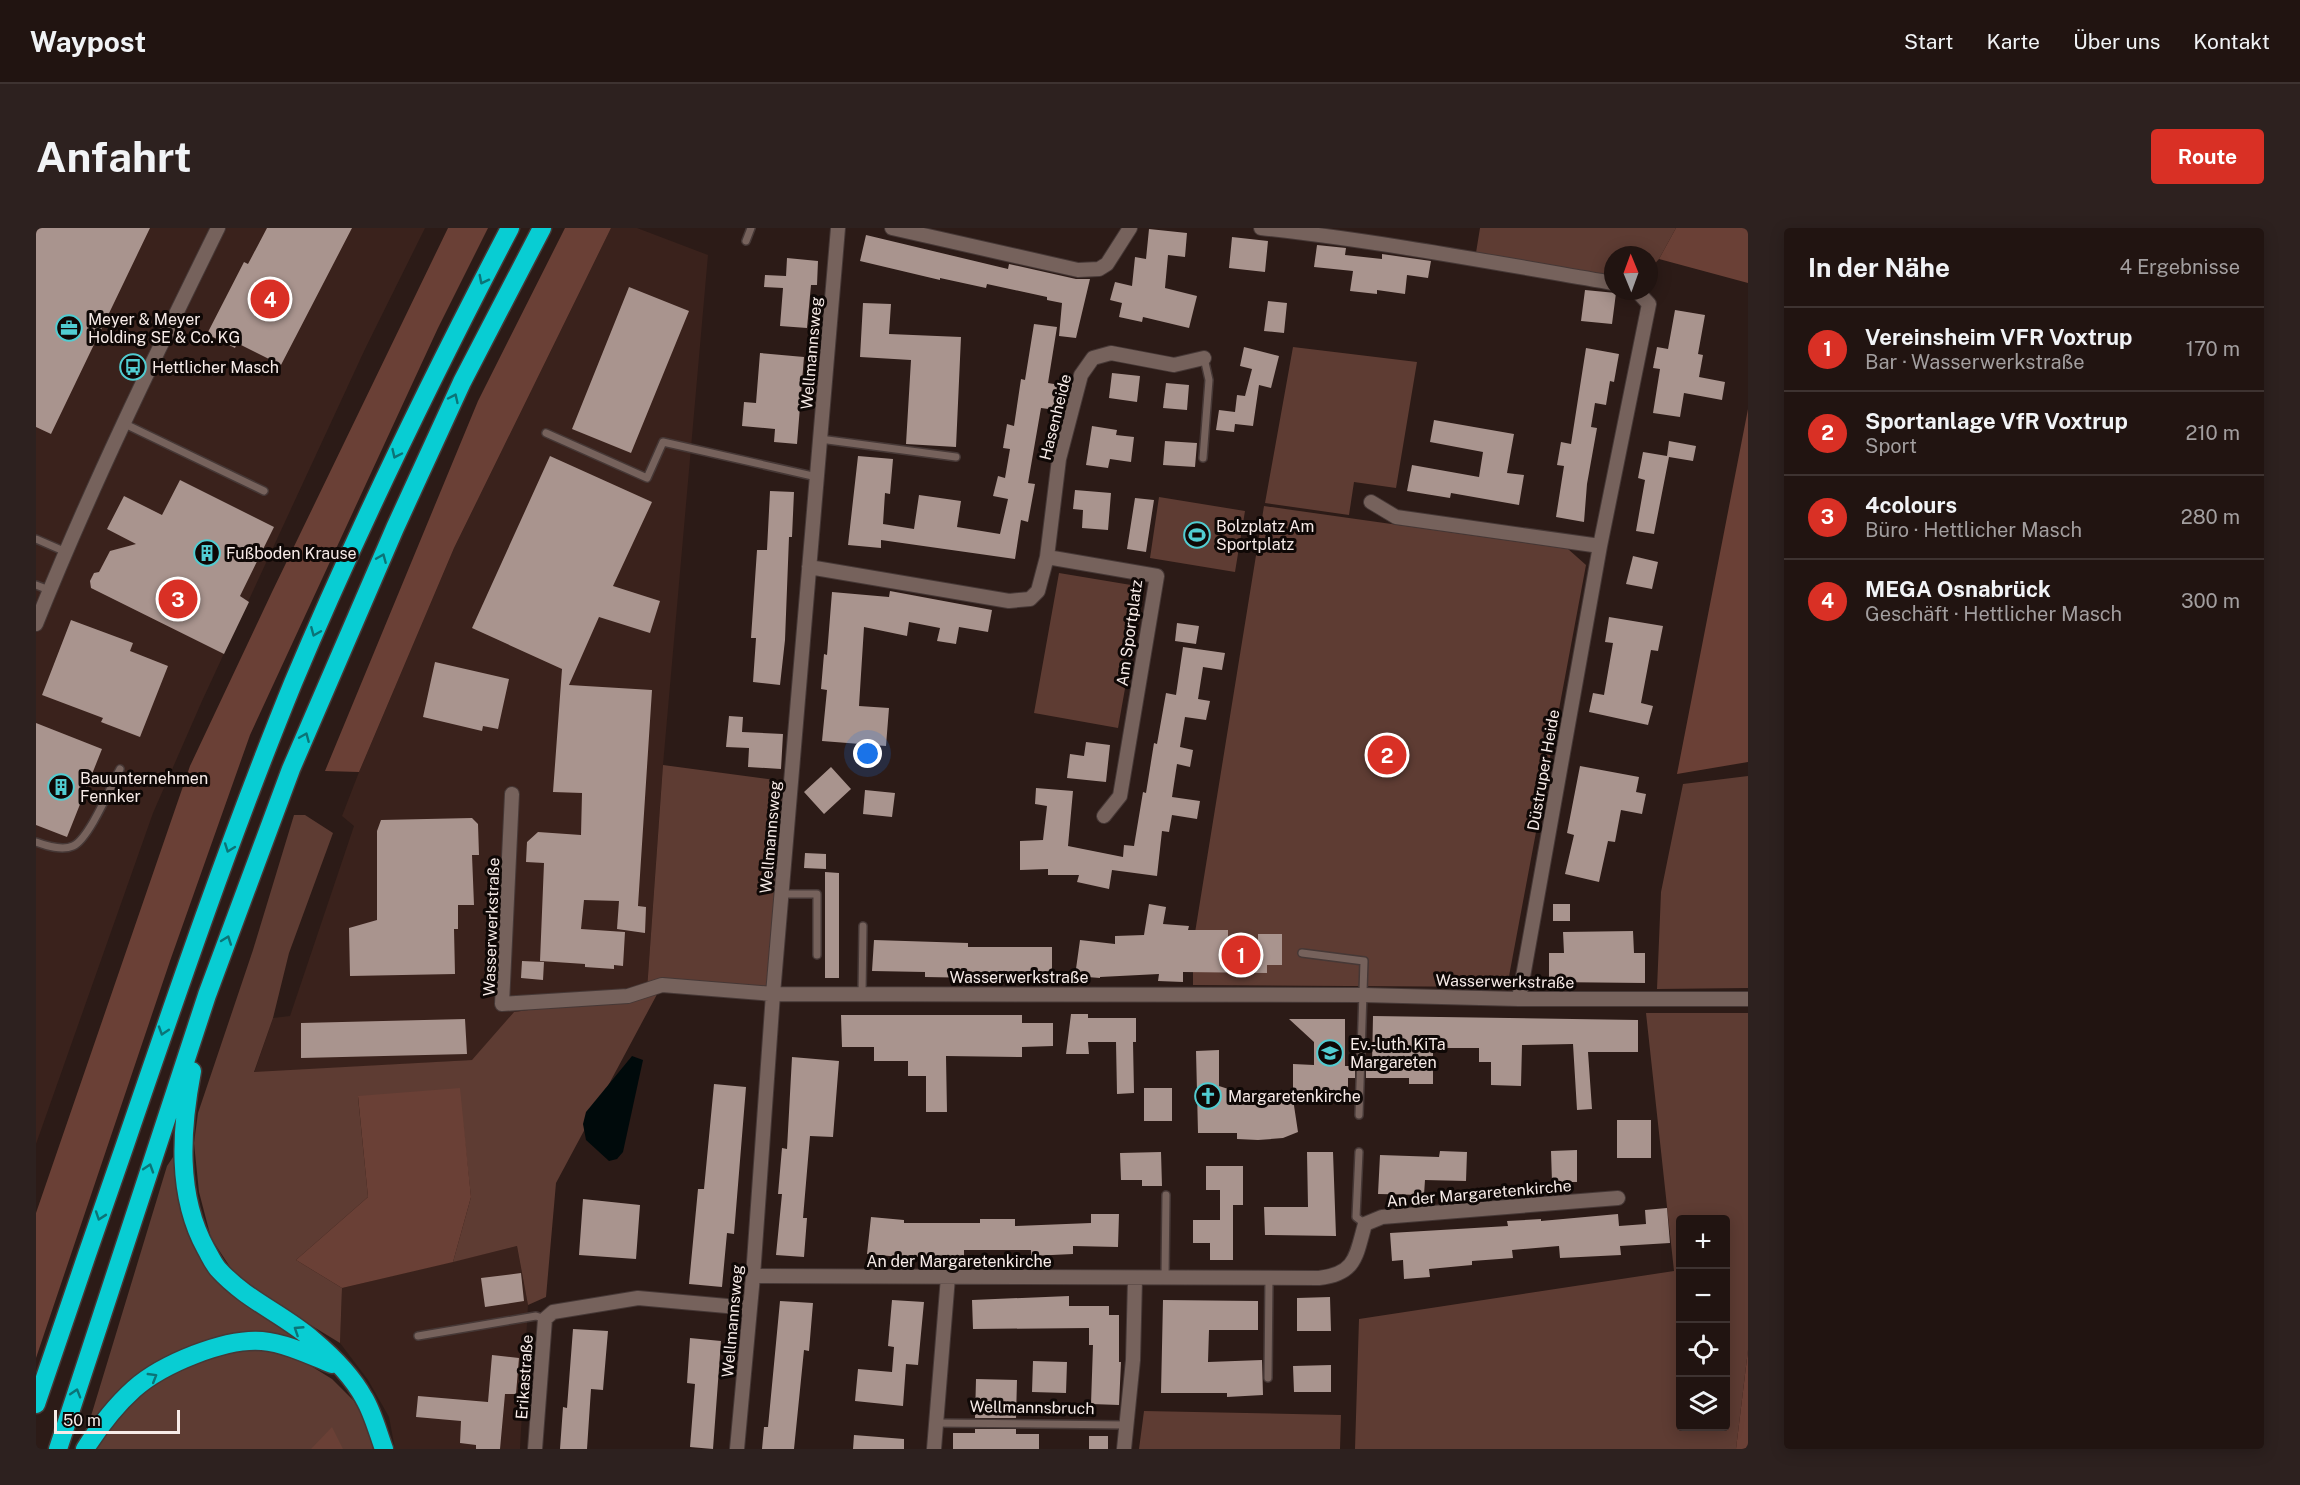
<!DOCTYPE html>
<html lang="de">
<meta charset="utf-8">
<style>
:root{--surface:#211411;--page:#2d211f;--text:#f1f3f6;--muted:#a29e9f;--line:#3e3331;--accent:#d93025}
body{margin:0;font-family:"Public Sans",sans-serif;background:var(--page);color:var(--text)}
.controls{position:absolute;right:18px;bottom:18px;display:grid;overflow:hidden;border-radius:6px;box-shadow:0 3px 15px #0003}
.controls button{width:54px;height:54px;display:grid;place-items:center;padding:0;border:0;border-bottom:2px solid var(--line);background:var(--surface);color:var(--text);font:30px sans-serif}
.compass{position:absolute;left:1568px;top:18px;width:54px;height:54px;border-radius:50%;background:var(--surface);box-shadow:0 3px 15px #0003;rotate:359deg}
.scale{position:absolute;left:18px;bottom:15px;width:126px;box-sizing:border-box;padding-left:6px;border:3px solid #f7ebe8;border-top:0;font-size:16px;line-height:21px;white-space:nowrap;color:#f7ebe8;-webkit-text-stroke:4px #0f0806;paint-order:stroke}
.you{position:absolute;left:832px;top:526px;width:21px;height:21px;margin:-15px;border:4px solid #fff;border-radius:50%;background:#1a73e8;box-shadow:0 0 0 9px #1a73e833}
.badge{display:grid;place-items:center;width:39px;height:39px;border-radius:50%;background:var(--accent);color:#fff;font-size:20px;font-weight:700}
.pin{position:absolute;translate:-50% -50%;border:3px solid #fff;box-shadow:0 2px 6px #0006}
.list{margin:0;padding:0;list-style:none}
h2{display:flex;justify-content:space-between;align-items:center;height:78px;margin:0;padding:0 24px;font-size:26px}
h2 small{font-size:20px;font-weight:400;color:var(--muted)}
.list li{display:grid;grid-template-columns:39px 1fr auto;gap:18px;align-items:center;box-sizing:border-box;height:84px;padding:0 24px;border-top:2px solid var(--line)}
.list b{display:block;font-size:22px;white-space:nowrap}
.list p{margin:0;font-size:20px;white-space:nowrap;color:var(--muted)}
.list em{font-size:20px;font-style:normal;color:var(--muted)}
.icon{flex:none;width:33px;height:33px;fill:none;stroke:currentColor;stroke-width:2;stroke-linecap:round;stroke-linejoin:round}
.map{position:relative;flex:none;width:1712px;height:1221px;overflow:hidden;border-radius:6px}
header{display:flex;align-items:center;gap:36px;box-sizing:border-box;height:84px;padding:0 30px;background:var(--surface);border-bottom:2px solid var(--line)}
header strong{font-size:28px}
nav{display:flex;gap:33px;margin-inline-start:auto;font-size:21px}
.intro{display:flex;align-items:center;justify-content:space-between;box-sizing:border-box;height:144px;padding:0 36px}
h1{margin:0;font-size:42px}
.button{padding:15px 27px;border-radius:6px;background:var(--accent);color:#fff;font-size:21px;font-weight:700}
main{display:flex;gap:36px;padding:0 36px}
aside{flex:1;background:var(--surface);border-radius:6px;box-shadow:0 3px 15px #0003}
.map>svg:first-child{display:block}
.built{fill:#3a221c}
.green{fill:#5e3c33;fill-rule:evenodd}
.forest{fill:#6a4036}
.water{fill:#000a0b}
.building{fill:#a9948e}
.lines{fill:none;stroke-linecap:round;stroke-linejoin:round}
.lane-casing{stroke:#463836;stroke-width:10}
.street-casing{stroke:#463836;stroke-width:16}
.highway-casing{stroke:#463836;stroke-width:21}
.lane{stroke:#76625c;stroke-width:7}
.street{stroke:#76625c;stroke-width:14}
.highway{stroke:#08cdd3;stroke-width:18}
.oneway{stroke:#0b7477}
.labels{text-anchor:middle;stroke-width:6;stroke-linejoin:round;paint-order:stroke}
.poi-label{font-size:16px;fill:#f7ebe8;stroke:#0f0806;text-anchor:start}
.street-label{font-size:16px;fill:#f7ebe8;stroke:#0f0806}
</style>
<header>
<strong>Waypost</strong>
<nav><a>Start</a><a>Karte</a><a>Über uns</a><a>Kontakt</a></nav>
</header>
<div class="intro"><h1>Anfahrt</h1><a class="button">Route</a></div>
<main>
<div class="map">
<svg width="1712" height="1221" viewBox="0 0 1712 1221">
<rect width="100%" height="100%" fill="#2c1b17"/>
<path class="built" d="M0 0H389L329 121 166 473 117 585 0 916Z
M575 0H601L672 27 627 537 611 762 592 768 478 784 437 832 218 845 237 790 254 788 318 598 306 588 323 544 418 320Z
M481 1018 492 1077 484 1221H359L353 1189 332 1152 304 1115 306 1060Z"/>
<path class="green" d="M1444 0H1640L1623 31 1613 42V27H1577V55L1439 31Z
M1257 119 1381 134 1360 260 1318 254 1313 287 1229 275Z
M1123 269 1209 283 1199 344 1114 330Z
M1228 278 1532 321 1550 337 1471 759 1157 757V717Z
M1023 345 1107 359 1082 500 998 485Z
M627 537 755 554 737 766 626 757 520 955 510 1069 492 1077 481 1018 417 1034 435 969 423 861 322 869 332 969 260 1032 306 1060 304 1115 217 1062 194 1039 175 1010 163 964 158 915 162 885 217 722 258 587H269L297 605 253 725 237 790 218 844 436 832 478 784 592 768 611 762Z
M1712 548V760L1621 761 1625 664 1647 556Z
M1610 785H1712V1122L1700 1221H1319L1323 1091 1638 1043ZM1644 992H1690V1198H1644Z
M147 914 151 967 181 1040 276 1111 267 1124 185 1117 99 1160 45 1221 131 938Z
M225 1120 262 1130 296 1151 318 1173 334 1202 337 1221H60C86 1178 134 1136 184 1124 197 1121 212 1121 225 1120Z
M1108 1183 1305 1187 1304 1221H1103Z"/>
<path class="forest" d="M412 0H452L402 100 214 507 134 733 0 1130V985L154 538 236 364Z
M529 0H575L418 320 323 544 289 543 442 173Z
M1640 0H1712V55L1623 31Z
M1712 181V534L1641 546Z
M424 860 435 969 417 1034 306 1060 260 1032 332 969 322 868Z
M1712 1122V1221H1700Z
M296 1199 307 1221H275Z"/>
<path class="water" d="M596 828 607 832 587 924 581 931 573 933 550 912 547 896 550 884Z"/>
<path class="building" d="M0 0H114L15 206 0 199Z
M231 0H316L245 137 201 115 199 120 171 106 208 34 212 36Z
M1113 1 1151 5 1149 29 1132 27 1129 60 1161 68 1153 100 1107 89 1106 94 1083 89 1086 75 1074 72 1079 54 1096 58 1099 29 1110 31Z
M830 7 972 41 973 36 1040 51H1054L1040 110 1023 108 1026 75 1011 72V69L951 56 950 60 904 50V52L824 33Z
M1196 9 1232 13 1229 44 1193 40Z
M1281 17 1310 20 1309 27 1346 31V26L1395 33 1392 50 1371 47 1369 66 1341 62V66L1314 63 1317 43 1278 39Z
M751 30 782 33 781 57H775L771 100 744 98 747 60 728 59 729 47 750 48Z
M593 59 653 83 595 225 536 201Z
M1549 62 1580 65 1576 96 1545 93Z
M1232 73 1251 75 1248 105 1228 103Z
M827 75 855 76 853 106 925 109 920 219 870 216 875 132 824 129Z
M1639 82 1669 87 1662 126 1667 127 1663 149 1689 154 1686 172 1648 165 1644 189 1617 185 1624 141 1617 140 1621 119 1632 121Z
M998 96 1021 99 1012 155 1024 157 1020 182 1005 180 992 255 999 256 992 294 985 292 979 331 845 312V320L812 317 822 228 857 231 854 266 849 265 847 296 878 301 883 267 925 273 921 299 964 306 972 271 957 268 962 248 969 250 974 221 967 220 971 196 978 198 985 151 989 152Z
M1208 119 1243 128 1235 160 1223 157 1217 198 1199 196 1198 204 1180 202 1183 182 1199 184 1201 167 1209 168 1216 141 1204 138Z
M1550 120 1583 126 1578 154 1574 153 1570 177 1559 175 1555 199 1561 200 1551 256 1548 294 1520 289 1528 238 1521 237 1525 214 1535 216Z
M724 125 768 129 761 216 738 214 739 201 706 198 708 174 720 175Z
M1076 145 1104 148 1101 174 1073 170Z
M1130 155 1153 157 1151 182 1127 180Z
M1398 192 1478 206 1471 245 1488 247 1483 277 1415 265 1414 270 1371 263 1376 237 1443 249 1447 224 1394 214Z
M1056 198 1081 202 1080 207 1098 209 1095 234 1074 231 1072 240 1050 237Z
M1129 213 1161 215 1159 239 1127 237Z
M1633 213 1660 218 1657 233 1633 229 1618 306 1600 303 1609 252 1602 250 1607 224 1631 228Z
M514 228 616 274 577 358 624 373 614 405 563 389 533 457 616 462 602 678 610 679 609 705 581 701 583 673 548 672 545 701 589 704 587 738 578 737V741L549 739V736L504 733 508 635 490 634 491 614 502 604 545 607 546 565 517 564 526 441 436 400Z
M144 252 238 299 204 368 213 374 188 426 55 360 54 353 58 345 63 344 74 323 100 316 71 301 88 268 126 287Z
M1039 262 1075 265 1072 302 1046 300 1047 282 1037 281Z
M734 263 758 264 756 309H753L749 412 744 457 717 454 720 410H715L721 322H731Z
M1099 270 1118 272 1110 324 1091 321Z
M1597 328 1622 334 1616 361 1590 356Z
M854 363 956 382 952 404 923 399 920 416 901 413 904 400 873 394 871 408 828 399 823 478 853 480 850 518 786 513 791 462 785 461 788 426 791 427 796 364 853 369Z
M1573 389 1627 398 1622 423 1615 422 1605 475 1617 478 1612 497 1553 484 1557 465 1568 467 1577 415 1569 414Z
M35 392 97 415 94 423 132 438 104 509 65 494 67 490 6 467Z
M1141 395 1163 398 1160 416 1139 413Z
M1147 419 1189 425 1186 442 1167 439 1162 471 1174 473 1170 492 1149 489 1144 519 1157 522 1154 539 1141 536 1136 569 1164 573 1161 591 1136 587 1133 604 1126 603 1121 648 1076 642 1073 661 1041 654 1043 647H1012V641L984 642V613L1007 612 1011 578 999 576 1000 560 1037 563 1032 618 1087 629 1088 617 1098 618 1107 564 1110 565 1118 515 1121 516 1130 465 1140 467Z
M399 434 473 451 462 501 447 498 446 503 387 489Z
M693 488 707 489 706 504 747 506 745 541 712 539 713 520 690 519Z
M0 495 66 521 31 609 0 597Z
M1050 514 1074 517 1070 554 1031 550 1034 526 1048 528Z
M1544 538 1603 549 1600 564 1610 566 1606 586 1585 582 1579 614 1572 613 1563 654 1529 646 1538 607 1531 605Z
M795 539 815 561 788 586 768 564Z
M829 562 859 565 856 589 827 586Z
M436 590 442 596 443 627H436L438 677H422V701H418L419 746 314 748 313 700 341 692V603L345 592Z
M769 625 790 626V641L768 640Z
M789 644 803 645V750H789Z
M1113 676 1130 679 1127 696 1153 698 1152 702H1192V716H1222V706H1246V737H1231V745L1147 744V754L1122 753 1123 746 1064 749V750L1039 748 1044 712 1079 716V708L1108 707Z
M1517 676H1534V693H1517Z
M1597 703 1598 725H1609V755L1513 754V725H1528L1527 704Z
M838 712 932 715V719H1016V747L973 748V754H943V750L889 749V744L836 743Z
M486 733 508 734 507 752 485 750Z
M1035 786H1052V790H1100V814H1097L1098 865 1081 866 1080 814H1052L1053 826H1030Z
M805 787H986V795H1017V818L986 819V829L910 828 911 884H890V848H872V833H838V819H806Z
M1337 788 1602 792V824H1552L1556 881 1541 882 1537 816 1486 817 1485 858 1455 857V834H1443V820H1397V856H1373V850H1330V837H1336Z
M429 791 431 826 265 830V795Z
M1253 791H1309V838H1319V850H1312V863H1257V836L1278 837V814Z
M1183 822V858L1211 867 1257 871 1262 904 1247 910 1222 912 1201 911V905H1162L1160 823Z
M756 829 803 833 797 909 774 908 767 990H771L768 1029 740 1027 746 966H742L746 920 751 921Z
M678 856 710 859 698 1006 691 1005 686 1059 653 1056 662 961H668Z
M1108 860H1136V893H1108Z
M1581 892H1615V930H1581Z
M1541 922V954H1516L1515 923Z
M1404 923 1431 924 1430 953 1389 952 1388 967 1342 966 1344 927 1403 929Z
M1125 924 1126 958H1106V952H1085L1084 925Z
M1271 924H1297L1300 1008 1229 1007 1228 979H1272Z
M1170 938H1207V977H1197V1032H1174V1015H1157V992H1184V962H1170Z
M547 971 604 977 600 1031 543 1027Z
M1631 980 1634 1015 1584 1018 1585 1027 1524 1030 1523 1018 1476 1022 1477 1030 1436 1033V1037L1393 1041 1394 1049 1368 1051 1367 1032 1356 1033 1354 1005 1472 998 1471 993 1505 991V993L1582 986 1583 998 1610 996 1609 982Z
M1055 986H1083L1082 1019 1037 1018V1026L995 1028V1022H928V1029H865L831 1026 835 989 868 992V995H944V991H979V998L1055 995Z
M485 1045 488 1073 449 1079 445 1050Z
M1033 1068V1078H1073V1087H1083V1134H1085L1083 1177 1055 1176 1057 1117H1053V1100L937 1101 936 1072Z
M1294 1069 1295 1103H1261V1070Z
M856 1072 888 1074 882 1137 870 1136 867 1178 819 1173 822 1141 856 1144 858 1119 852 1118Z
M1127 1072 1222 1073V1102H1173L1172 1134 1226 1132 1227 1167 1191 1169V1165H1125Z
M744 1073 777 1075 773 1123 768 1122 758 1221H726L728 1199H732Z
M537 1101 572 1103 567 1162 555 1161 551 1221H524L527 1179 531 1180Z
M654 1110 685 1113 677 1221 654 1219 659 1156 651 1155Z
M456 1127 483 1130 480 1166H469L464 1221H440V1217L424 1215 425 1193 380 1189 382 1168 452 1174Z
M997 1133 1031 1134 1030 1165 996 1164Z
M1295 1137V1164H1258L1257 1138Z
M940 1151 981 1152 980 1190H939Z
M939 1201H980V1206H1003V1221H917V1205H939Z
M818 1207 868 1211V1221H817Z
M1053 1208H1072V1221H1053Z"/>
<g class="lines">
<g class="lane-casing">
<path id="lane" d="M710 13 715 0
M89 196 228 263
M510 205 611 250 627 214 781 249
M784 211 920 229
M1167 230 1173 152 1168 130
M0 311 30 324
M0 357 13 362
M0 614C11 618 26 623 37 618 53 611 75 558 84 541
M746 666H781V727
M1266 725 1328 733 1323 887
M826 765 827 698
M1323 924 1320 989 1329 996
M1129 1050 1130 967
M382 1108 500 1088 509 1091
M1232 1150 1233 1050
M900 1195 1091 1197"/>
</g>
<g class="street-casing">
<path id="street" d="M856 0 1042 42 1063 41 1071 36 1094 0
M1225 0C1343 13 1460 35 1577 55
M1335 274 1360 289 1564 318
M1011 329 1121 348 1084 568 1068 588
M773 339 973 373 994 371 1002 363 1011 329 1023 231 1045 147 1057 130 1075 125 1138 137 1168 130
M0 396C54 261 118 130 182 0
M476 566 466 776 592 768 626 757 737 766 1327 767 1483 771H1712
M1483 771 1564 318 1613 76 1601 63
M717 1048 1283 1050C1320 1046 1320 1028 1329 996L1346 989 1582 970
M499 1221 509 1091 517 1084 602 1070 713 1080
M701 1221 717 1048 737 766 802 0
M898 1221 912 1049
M1088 1221 1097 1132 1099 1051"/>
</g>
<g class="highway-casing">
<path id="highway" d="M156 843C145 901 140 967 170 1021 174 1028 177 1035 182 1041 210 1072 247 1086 277 1112 296 1128 316 1148 328 1170 337 1185 342 1205 348 1221
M0 1176C29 1090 59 1003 89 917 142 762 195 607 257 455 322 300 396 149 474 0
M22 1221 171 767 255 541 359 300 426 154 506 0
M49 1221C63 1199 79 1178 98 1161 126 1136 189 1110 226 1113 249 1115 274 1127 296 1136"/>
</g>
<use href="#lane" class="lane"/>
<use href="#street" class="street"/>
<use href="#highway" class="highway"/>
</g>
<defs><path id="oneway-chevron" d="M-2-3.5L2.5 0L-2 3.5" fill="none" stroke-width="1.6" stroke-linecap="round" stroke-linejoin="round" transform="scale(1.5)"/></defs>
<g class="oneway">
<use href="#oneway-chevron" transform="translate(447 52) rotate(117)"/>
<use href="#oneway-chevron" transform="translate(418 170) rotate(-65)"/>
<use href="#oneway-chevron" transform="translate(360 226) rotate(115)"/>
<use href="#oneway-chevron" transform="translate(346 330) rotate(-67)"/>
<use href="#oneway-chevron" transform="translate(279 404) rotate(113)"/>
<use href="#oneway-chevron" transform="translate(269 509) rotate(-67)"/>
<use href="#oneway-chevron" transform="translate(193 620) rotate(110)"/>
<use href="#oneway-chevron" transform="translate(191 712) rotate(-70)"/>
<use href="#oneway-chevron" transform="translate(127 803) rotate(108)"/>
<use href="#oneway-chevron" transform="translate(113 940) rotate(-72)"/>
<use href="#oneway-chevron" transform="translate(64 988) rotate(109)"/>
<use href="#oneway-chevron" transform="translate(262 1102) rotate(-147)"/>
<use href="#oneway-chevron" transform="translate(117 1149) rotate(-31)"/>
<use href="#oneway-chevron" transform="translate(40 1165) rotate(-73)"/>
</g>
<defs>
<g id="office-ring" transform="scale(1.35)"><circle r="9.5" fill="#0f0806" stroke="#51ccd1" stroke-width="1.5"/><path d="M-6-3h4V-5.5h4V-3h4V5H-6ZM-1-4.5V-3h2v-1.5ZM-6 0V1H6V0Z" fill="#51ccd1"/></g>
<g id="bus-ring" transform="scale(1.35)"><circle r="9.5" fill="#0f0806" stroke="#51ccd1" stroke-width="1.5"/><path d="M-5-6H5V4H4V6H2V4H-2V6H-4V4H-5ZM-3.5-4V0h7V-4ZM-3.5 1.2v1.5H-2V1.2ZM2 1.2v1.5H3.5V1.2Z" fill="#51ccd1"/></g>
<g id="stadium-ring" transform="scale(1.35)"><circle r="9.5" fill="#0f0806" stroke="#51ccd1" stroke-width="1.5"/><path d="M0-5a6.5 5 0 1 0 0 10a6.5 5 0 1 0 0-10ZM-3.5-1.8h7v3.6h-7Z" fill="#51ccd1"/></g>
<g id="building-ring" transform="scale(1.35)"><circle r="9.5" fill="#0f0806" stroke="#51ccd1" stroke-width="1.5"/><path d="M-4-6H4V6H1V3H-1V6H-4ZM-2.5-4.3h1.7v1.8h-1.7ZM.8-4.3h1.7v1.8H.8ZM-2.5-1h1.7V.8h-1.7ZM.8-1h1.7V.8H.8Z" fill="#51ccd1"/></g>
<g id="school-ring" transform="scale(1.35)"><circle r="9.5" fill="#0f0806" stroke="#51ccd1" stroke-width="1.5"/><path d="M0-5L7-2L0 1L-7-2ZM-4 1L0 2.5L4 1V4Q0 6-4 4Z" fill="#51ccd1"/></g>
<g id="church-ring" transform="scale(1.35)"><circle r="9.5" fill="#0f0806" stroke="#51ccd1" stroke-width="1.5"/><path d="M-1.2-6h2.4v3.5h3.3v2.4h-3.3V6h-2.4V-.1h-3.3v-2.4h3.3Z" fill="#51ccd1"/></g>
</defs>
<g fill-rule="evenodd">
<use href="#office-ring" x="33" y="100"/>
<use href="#bus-ring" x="97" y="139"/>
<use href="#stadium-ring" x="1161" y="307"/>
<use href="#building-ring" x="171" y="325"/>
<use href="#building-ring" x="25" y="559"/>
<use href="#school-ring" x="1294" y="825"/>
<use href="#church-ring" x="1172" y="868"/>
</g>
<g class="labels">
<g class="poi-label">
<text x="52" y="97">Meyer &amp; Meyer<tspan x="52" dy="18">Holding SE &amp; Co. KG</tspan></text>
<text x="116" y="145">Hettlicher Masch</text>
<text x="1180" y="304">Bolzplatz Am<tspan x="1180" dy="18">Sportplatz</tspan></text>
<text x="190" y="331">Fußboden Krause</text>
<text x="44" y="556">Bauunternehmen<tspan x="44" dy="18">Fennker</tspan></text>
<text x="1314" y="822">Ev.-luth. KiTa<tspan x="1314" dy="18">Margareten</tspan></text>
<text x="1192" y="874">Margaretenkirche</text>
</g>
<g class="street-label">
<text transform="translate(775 125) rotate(-85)" y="6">Wellmannsweg</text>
<text transform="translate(1019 189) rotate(-76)" y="6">Hasenheide</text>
<text transform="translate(1093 405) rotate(-82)" y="6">Am Sportplatz</text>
<text transform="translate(1507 542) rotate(-80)" y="6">Düstruper Heide</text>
<text transform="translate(734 609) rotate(-85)" y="6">Wellmannsweg</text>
<text transform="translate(455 699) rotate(-88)" y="6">Wasserwerkstraße</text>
<text x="983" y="755">Wasserwerkstraße</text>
<text transform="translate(1469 753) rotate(1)" y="6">Wasserwerkstraße</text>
<text transform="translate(1443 965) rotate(-5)" y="6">An der Margaretenkirche</text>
<text x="923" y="1039">An der Margaretenkirche</text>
<text transform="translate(696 1093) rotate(-85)" y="6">Wellmannsweg</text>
<text transform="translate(488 1149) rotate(-86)" y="6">Erikastraße</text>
<text transform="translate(996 1179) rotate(1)" y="6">Wellmannsbruch</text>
</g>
</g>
</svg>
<div class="controls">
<button>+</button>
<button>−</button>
<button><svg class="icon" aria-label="locate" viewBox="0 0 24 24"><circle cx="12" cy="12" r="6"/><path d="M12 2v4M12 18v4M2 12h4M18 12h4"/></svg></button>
<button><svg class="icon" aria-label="layers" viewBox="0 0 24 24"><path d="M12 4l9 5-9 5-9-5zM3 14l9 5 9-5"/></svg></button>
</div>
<svg class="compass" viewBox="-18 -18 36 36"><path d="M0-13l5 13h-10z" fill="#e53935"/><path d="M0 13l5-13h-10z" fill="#a29e9f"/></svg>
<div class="scale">50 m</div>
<div class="you"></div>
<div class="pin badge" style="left:1205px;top:727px">1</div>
<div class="pin badge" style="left:1351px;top:527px">2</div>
<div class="pin badge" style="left:142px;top:371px">3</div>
<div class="pin badge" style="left:234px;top:71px">4</div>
</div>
<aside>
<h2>In der Nähe<small>4 Ergebnisse</small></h2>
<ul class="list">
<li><span class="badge">1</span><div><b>Vereinsheim VFR Voxtrup</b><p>Bar · Wasserwerkstraße</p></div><em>170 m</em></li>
<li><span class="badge">2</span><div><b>Sportanlage VfR Voxtrup</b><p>Sport</p></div><em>210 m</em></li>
<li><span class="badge">3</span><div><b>4colours</b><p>Büro · Hettlicher Masch</p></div><em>280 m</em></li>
<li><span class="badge">4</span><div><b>MEGA Osnabrück</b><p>Geschäft · Hettlicher Masch</p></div><em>300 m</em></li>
</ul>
</aside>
</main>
